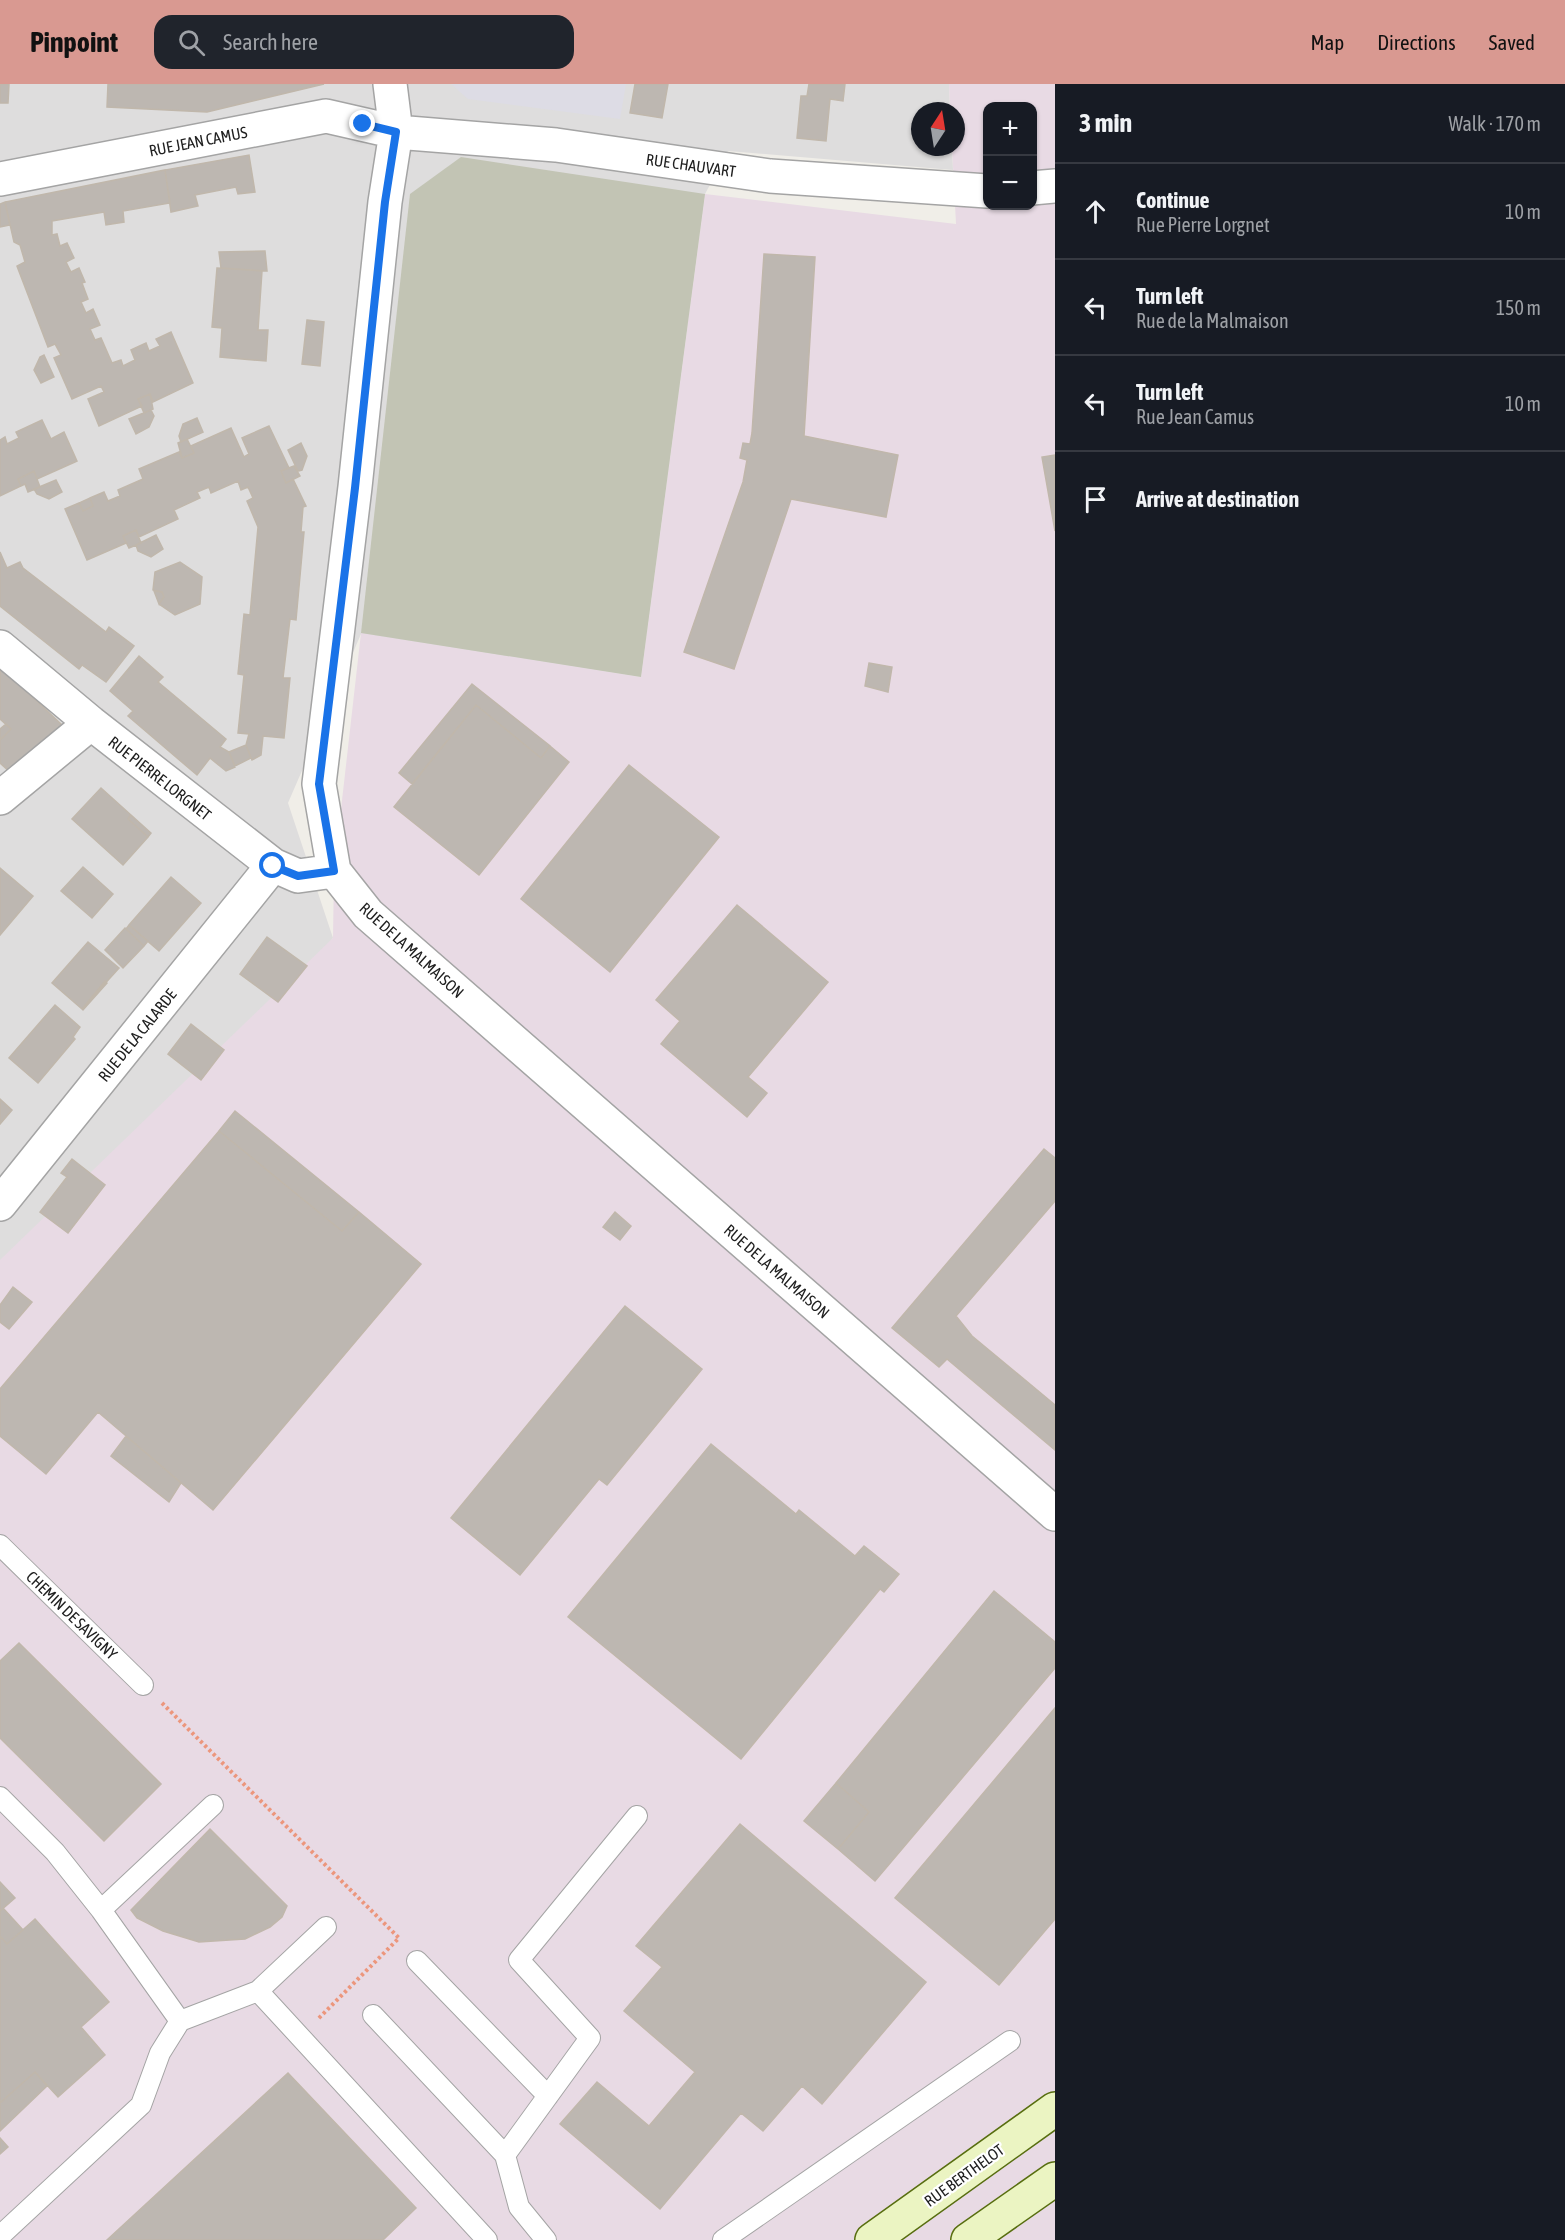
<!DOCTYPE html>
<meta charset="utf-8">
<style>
:root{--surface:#171b24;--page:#20242c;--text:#f1f3f6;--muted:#9ea1a6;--line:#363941;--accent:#d99991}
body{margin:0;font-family:"Asap Condensed",sans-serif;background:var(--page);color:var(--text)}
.controls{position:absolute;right:18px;top:18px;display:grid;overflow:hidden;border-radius:12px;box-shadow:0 2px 4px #0004}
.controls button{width:54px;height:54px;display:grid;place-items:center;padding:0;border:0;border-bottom:2px solid var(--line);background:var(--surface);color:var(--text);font:30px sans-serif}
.compass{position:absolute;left:911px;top:18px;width:54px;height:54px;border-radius:50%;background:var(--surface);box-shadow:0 2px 4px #0004;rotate:12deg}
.stop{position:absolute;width:18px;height:18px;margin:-14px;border:4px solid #1a73e8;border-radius:50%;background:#fff}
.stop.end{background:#1a73e8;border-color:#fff;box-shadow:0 2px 6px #0008}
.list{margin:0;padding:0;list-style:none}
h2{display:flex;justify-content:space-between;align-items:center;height:78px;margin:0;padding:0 24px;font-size:26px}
h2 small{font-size:20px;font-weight:400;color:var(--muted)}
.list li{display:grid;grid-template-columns:39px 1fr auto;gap:18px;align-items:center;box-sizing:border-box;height:96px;padding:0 24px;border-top:2px solid var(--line)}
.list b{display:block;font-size:22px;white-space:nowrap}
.list p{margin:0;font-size:20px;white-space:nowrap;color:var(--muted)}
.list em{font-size:20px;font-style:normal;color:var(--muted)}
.icon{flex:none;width:33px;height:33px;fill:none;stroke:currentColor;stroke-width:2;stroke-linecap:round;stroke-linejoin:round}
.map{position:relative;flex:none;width:1055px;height:2156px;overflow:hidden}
header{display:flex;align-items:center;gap:36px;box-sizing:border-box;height:84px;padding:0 30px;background:var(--accent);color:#111}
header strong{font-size:28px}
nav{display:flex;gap:33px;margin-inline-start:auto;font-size:21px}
.search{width:420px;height:54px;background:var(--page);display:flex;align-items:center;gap:15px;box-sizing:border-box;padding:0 21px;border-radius:18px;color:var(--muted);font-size:22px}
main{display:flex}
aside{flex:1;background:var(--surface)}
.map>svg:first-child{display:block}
.residential{fill:#dedddd}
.industrial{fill:#e8dae4;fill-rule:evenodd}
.construction{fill:#c2c4b4}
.plaza{fill:#dddce5}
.building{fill:#bdb7b1;stroke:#c0b7ab;stroke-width:1.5}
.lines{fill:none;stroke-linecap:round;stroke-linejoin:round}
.service-casing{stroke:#a4a4a4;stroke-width:22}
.minor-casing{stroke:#a4a4a4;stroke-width:36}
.secondary-casing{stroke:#586e10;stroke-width:36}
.path{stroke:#ec967c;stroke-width:4;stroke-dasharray:3 3;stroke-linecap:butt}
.service{stroke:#fff;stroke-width:20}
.minor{stroke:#fff;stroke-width:33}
.secondary{stroke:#ebf4c2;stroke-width:33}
.route{stroke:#1a73e8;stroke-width:8}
.labels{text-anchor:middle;stroke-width:4.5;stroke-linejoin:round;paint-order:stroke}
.street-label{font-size:16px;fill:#202020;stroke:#fff}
</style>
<header>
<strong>Pinpoint</strong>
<div class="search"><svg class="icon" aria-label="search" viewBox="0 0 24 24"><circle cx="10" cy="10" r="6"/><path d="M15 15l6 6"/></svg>Search here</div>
<nav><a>Map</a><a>Directions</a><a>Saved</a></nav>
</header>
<main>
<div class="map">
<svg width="1055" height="2156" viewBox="0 0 1055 2156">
<rect width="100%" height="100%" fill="#f0eee8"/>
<path class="residential" d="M0 0H949L950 27H920V63H952L953 86 728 67 705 110 641 593 361 550 288 719 333 854 0 1263Z"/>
<path class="industrial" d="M949 0H1055V2156H0V1176L333 854 334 787 361 549 641 593 705 110 956 140 952 63H956V27H950ZM987 22H1032V122H987Z"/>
<path class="construction" d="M461 73 705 110 641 593 361 549 410 110Z"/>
<path class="plaza" d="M451 0H626L620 35 468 15Z"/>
<path class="building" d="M0 0H9L8 19H0Z
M108 0H324L207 28 107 23Z
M635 0H668L662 34 630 29Z
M809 0H845L843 17 830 15 826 57 797 54 801 12H807Z
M249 71 255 108 238 110 236 103 195 111 198 122 171 128 165 86Z
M165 86 170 119 123 127 124 138 106 141 104 128 52 137V151L57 150 60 162 67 159 74 174 66 178 71 188 79 184 85 198 82 199 88 215 81 218 86 229 93 225 100 241 90 245 95 256 101 254 112 279 121 276 123 282 135 276 131 266 146 259 149 267 160 262 156 255 171 248 193 299 153 318 150 310 138 315 142 322 99 342 88 315 104 308 101 302 72 315 54 274 61 271 55 260 48 263 17 182 25 178 20 161 14 158 5 118Z
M5 118 10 141 0 143V120Z
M265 167 267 187 221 184 219 168Z
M764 170 815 173 804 352 898 371 886 433 791 415 734 585 684 568 743 398 747 376 740 374 743 359 750 360 752 349Z
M217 184 262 187 258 246H268L266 277 220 273 222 244 212 243Z
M307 236 324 238 320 282 302 280Z
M44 271 54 293 41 299 34 286 40 273Z
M150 310 153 325 144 329 138 315Z
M151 326 154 332 149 343 136 350 129 335Z
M197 334 203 348 181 358 179 352 183 340Z
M42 336 51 355 64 348 77 377 37 395 34 387 18 395 21 402 0 412V356L5 353 7 360 19 354 16 348Z
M269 342 289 384 281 387 286 399 293 395 306 422 303 423 301 448H304L296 536 290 535 283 594H290L284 654 263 652 261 671 252 676 246 661 249 650 238 649 244 591 238 590 244 530 250 531 258 443 247 417 253 414 248 403 241 406 238 397 211 409 209 403 197 408 200 414 174 426 178 435 139 453 136 446 123 452 126 459 87 476 65 425 79 419 83 427 93 422 90 414 104 408 108 417 120 412 118 406 143 395 139 385 179 368 182 374 194 369 191 362 231 344 244 373 249 370 242 354Z
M187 355 194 369 182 374 178 359Z
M301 359 307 372 302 386 298 387 288 366Z
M1055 371V447L1042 373Z
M294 382 300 392 286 399 281 387Z
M34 387 40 403 28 408 25 400 21 402 18 395Z
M56 396 62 408 49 415 37 410 34 405Z
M90 414 93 422 83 427 79 419Z
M136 446 141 459 129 464 123 452Z
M156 451 163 465 151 473 138 467 136 461Z
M0 468 7 484 20 478 23 484 106 548 109 543 134 562 106 598 82 581 79 585 0 522Z
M180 478 202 493 200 520 175 531 159 520 164 513 162 508 153 506 155 488Z
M154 507 162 508 164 513 159 520Z
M139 572 163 593 158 598 226 655 220 663 229 668 235 683 226 687 210 674 197 691 128 632 133 627 110 607Z
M869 579 892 583 888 608 865 602Z
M0 582 62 641 11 689 0 679V656L11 645 0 635Z
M472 600 550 662 541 674 476 621 412 700 399 689Z
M476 621 541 674 550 662 569 678 479 791 394 723Z
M6 640 11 645 0 656V645Z
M246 661 251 674 235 682 229 668Z
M629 681 719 753 610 888 521 815Z
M101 704 131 731 128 735 148 753 123 781 72 735Z
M131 731 151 749 148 753 128 735Z
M83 783 113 810 92 834 61 807Z
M0 784 33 812 0 851Z
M171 793 201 819 159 867 129 841Z
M737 821 828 898 748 993 767 1009 747 1033 661 960 680 937 656 916Z
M129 841 148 857 144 862 126 845Z
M125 844 144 862 123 884 105 866Z
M267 853 307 882 278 918 240 890Z
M88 858 119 884 82 925 52 899Z
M105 897 107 899 83 926 82 925Z
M55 921 80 943 73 953 75 955 38 999 9 974Z
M191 940 224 966 201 996 168 970Z
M0 1015 12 1026 0 1040Z
M235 1027 359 1128 342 1147 219 1047Z
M219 1047 342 1147 359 1128 421 1180 213 1426 98 1328 46 1390 0 1352V1305Z
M1044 1065 1055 1074V1117L956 1232 972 1252 1055 1321V1366L947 1275 939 1283 892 1244Z
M72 1075 105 1101 68 1149 40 1128 67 1093 61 1089Z
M615 1128 631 1142 620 1156 603 1143Z
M13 1203 32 1218 9 1245 0 1238V1221Z
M625 1222 702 1285 607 1401 599 1395 520 1491 451 1434Z
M126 1352 181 1399 169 1418 111 1372Z
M711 1360 796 1430 799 1426 855 1472 864 1462 899 1490 884 1508 880 1505 741 1675 568 1533Z
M994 1507 1055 1558V1584L875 1797 838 1765 869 1728 836 1699Z
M19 1559 161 1700 104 1757 0 1654V1577Z
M1055 1624V1835L999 1901 895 1814Z
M836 1699 869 1728 838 1765 804 1737Z
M740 1740 926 1898 822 2020 802 2002 763 2047 741 2029 660 2125 560 2040 597 1998 649 2042 695 1988 624 1927 662 1883 636 1862Z
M210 1745 287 1822 282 1833 270 1843 245 1855 199 1858 163 1847 137 1834 131 1826Z
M0 1798 15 1814 0 1827Z
M3 1824 23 1846 7 1860 0 1852V1827Z
M35 1835 109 1918 81 1943 105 1971 58 2013 35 1988 0 2019V1852L7 1860Z
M35 1988 47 2002 0 2047V2019Z
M288 1989 416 2124 383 2156H107Z
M0 2054 8 2063 0 2070Z"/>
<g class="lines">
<g class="service-casing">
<path id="service" d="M0 1461 143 1601
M0 1713 55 1768 101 1826 180 1937 160 1969 141 2021 0 2152
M101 1826 213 1721
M417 1877 548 2012
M258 1907 326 1843
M373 1931 505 2071
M180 1937 258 1907 487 2156
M546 2156 519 2123 505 2071 590 1954 519 1876 637 1732
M723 2156 1010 1957"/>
</g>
<g class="minor-casing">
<path id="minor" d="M390 0 396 48 385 118 355 403 319 700 334 787 368 830 1055 1430
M0 95 326 32 396 48 556 61 770 92 987 107
M1032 104 1055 102
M0 563 91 639 273 781 298 792 334 787
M0 714 91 639
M0 1120 273 781"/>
</g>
<g class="secondary-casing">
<path id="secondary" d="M872 2156 1055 2025
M968 2156 1055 2095"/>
</g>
<path class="path" d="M162 1619 399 1854 318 1935"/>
<use href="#service" class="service"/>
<use href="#minor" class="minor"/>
<use href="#secondary" class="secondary"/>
</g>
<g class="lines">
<path class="route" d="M273 782 298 792 334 787 319 700 355 404 385 118 396 48 363 40"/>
</g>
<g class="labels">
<g class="street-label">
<text transform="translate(198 57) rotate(-11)" y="6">RUE JEAN CAMUS</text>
<text transform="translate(691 81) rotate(8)" y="6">RUE CHAUVART</text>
<text transform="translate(160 694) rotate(38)" y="6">RUE PIERRE LORGNET</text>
<text transform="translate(412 866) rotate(42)" y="6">RUE DE LA MALMAISON</text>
<text transform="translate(137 951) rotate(-51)" y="6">RUE DE LA CALARDE</text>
<text transform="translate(777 1187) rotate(41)" y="6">RUE DE LA MALMAISON</text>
<text transform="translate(72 1531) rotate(44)" y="6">CHEMIN DE SAVIGNY</text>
<text transform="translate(964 2091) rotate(-36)" y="6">RUE BERTHELOT</text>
</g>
</g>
</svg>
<div class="controls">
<button>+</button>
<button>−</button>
</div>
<svg class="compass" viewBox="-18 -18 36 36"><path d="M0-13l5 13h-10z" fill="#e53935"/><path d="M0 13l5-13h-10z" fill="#9ea1a6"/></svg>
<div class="stop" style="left:273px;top:782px"></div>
<div class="stop end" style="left:363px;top:40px"></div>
</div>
<aside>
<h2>3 min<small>Walk · 170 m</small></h2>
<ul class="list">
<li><svg class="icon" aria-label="ahead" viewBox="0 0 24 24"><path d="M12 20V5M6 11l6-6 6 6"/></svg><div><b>Continue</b><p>Rue Pierre Lorgnet</p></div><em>10 m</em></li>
<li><svg class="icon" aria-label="left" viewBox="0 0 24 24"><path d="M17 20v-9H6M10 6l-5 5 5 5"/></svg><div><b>Turn left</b><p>Rue de la Malmaison</p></div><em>150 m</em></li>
<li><svg class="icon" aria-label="left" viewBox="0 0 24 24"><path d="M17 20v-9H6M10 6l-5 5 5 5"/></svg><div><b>Turn left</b><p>Rue Jean Camus</p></div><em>10 m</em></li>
<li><svg class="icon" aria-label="arrive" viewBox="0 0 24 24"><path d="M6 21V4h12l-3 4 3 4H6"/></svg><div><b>Arrive at destination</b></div></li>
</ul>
</aside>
</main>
